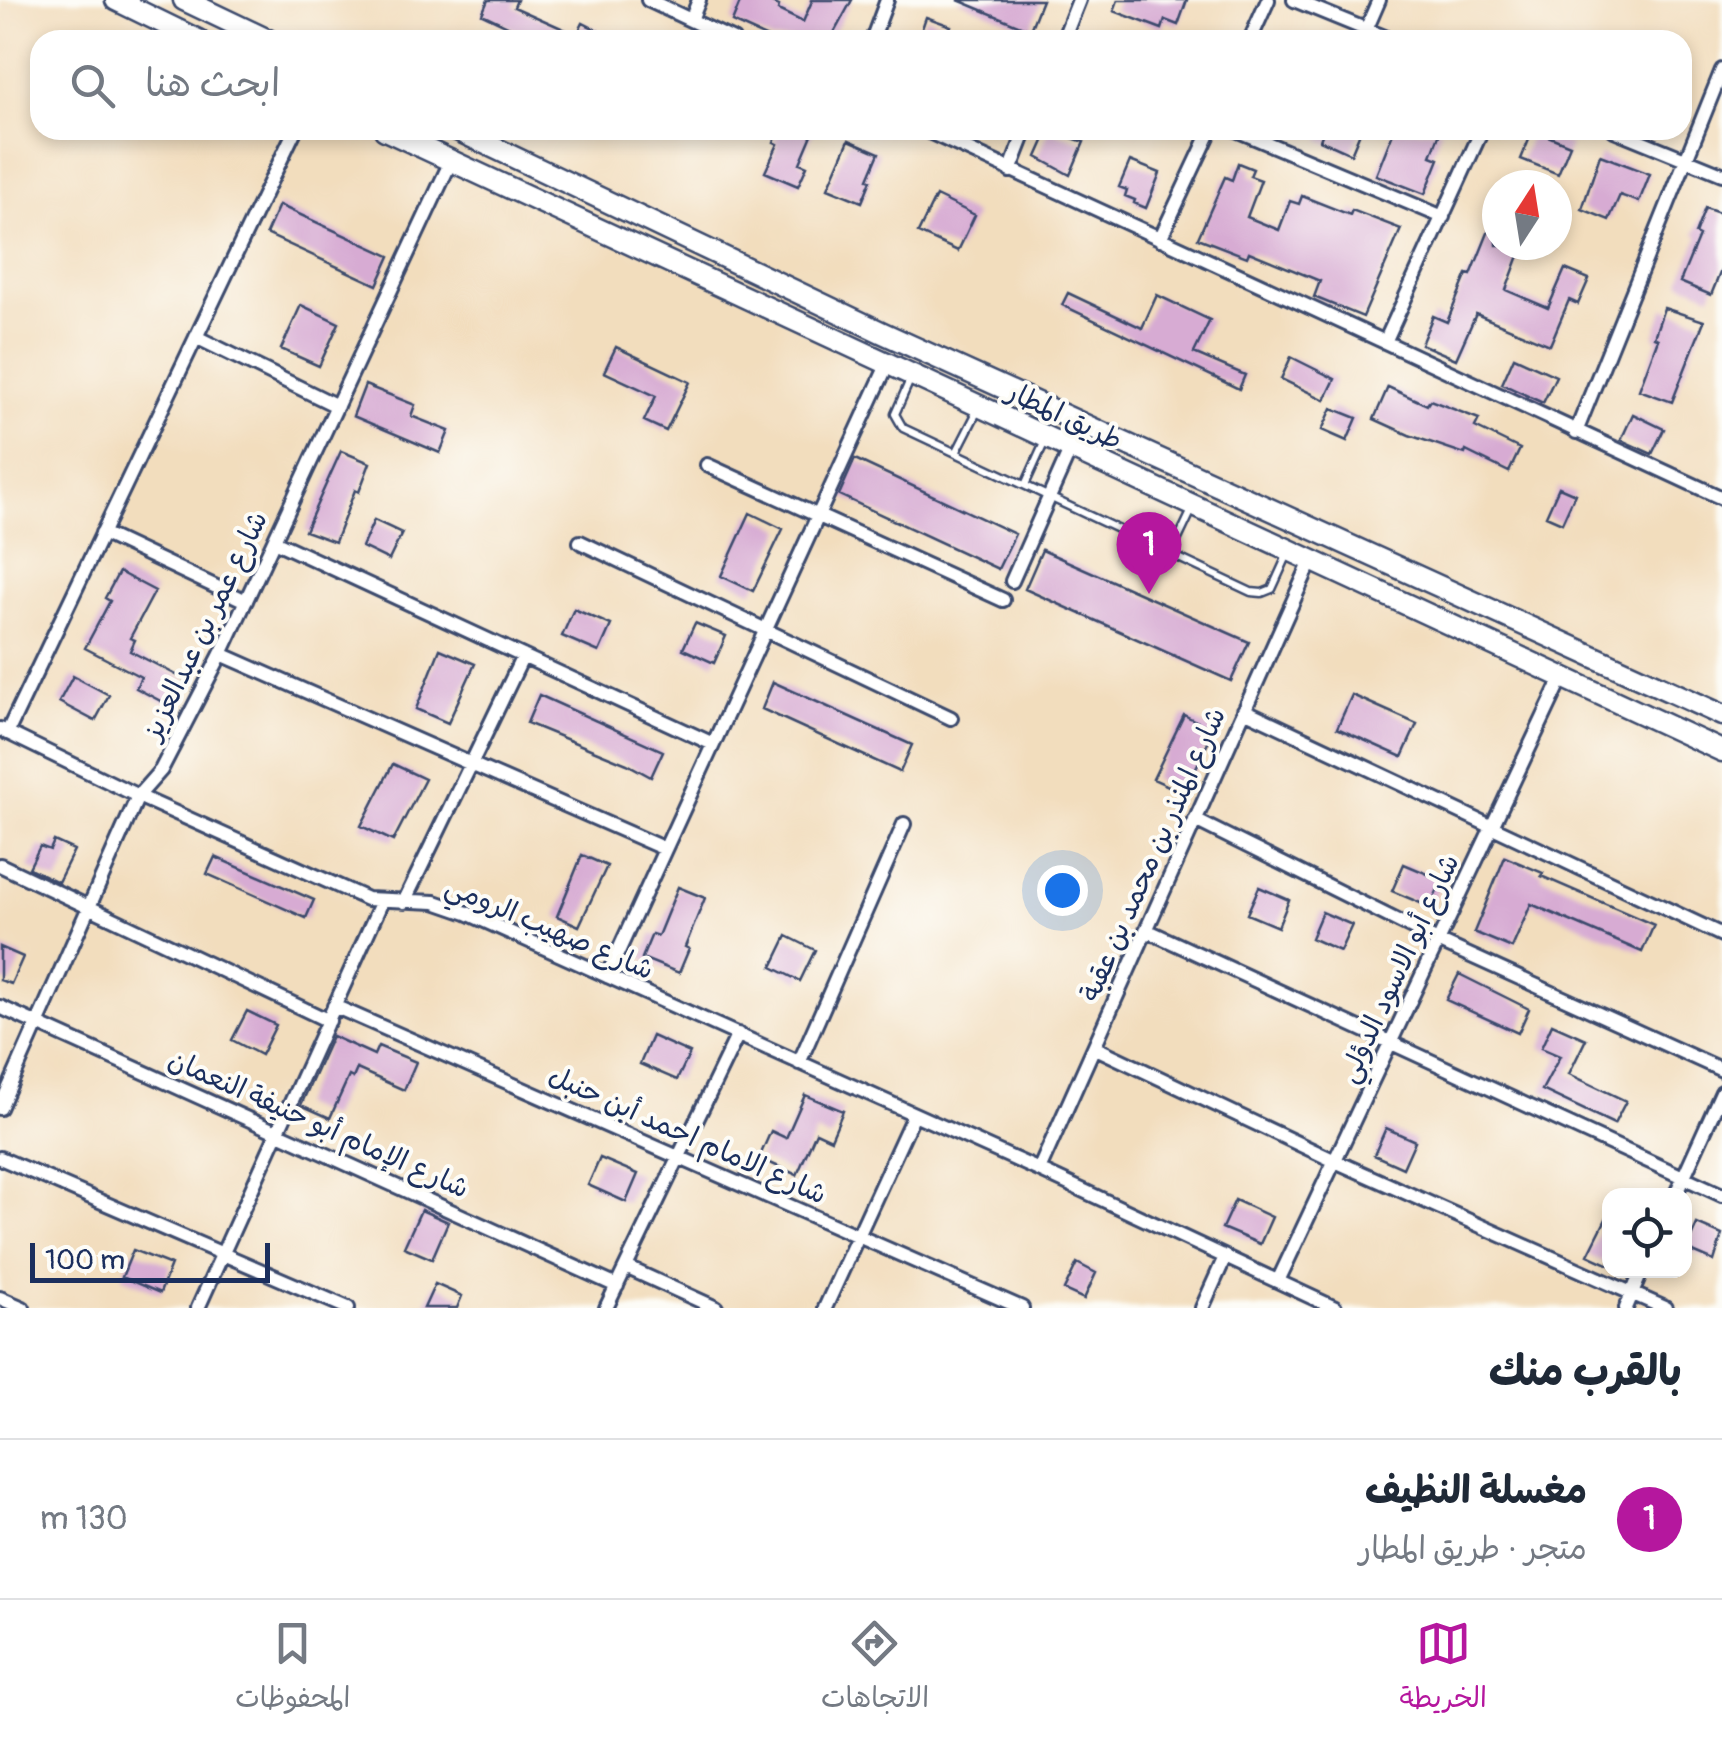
<!DOCTYPE html>
<html lang="ar">
<meta charset="utf-8">
<style>
:root{--surface:#fff;--page:#f6f6f7;--text:#1f2937;--muted:#747a83;--line:#e0e1e3;--accent:#b5179e}
body{margin:0;font-family:Pangolin,"Playpen Sans Arabic",sans-serif;background:var(--page);color:var(--text);direction:rtl}
.controls{position:absolute;right:30px;bottom:30px;display:grid;overflow:hidden;border-radius:20px;box-shadow:0 5px 15px #0003}
.controls button{width:90px;height:90px;display:grid;place-items:center;padding:0;border:0;border-bottom:2px solid var(--line);background:var(--surface);color:var(--text);font:50px sans-serif}
.compass{position:absolute;left:1482px;top:170px;width:90px;height:90px;border-radius:50%;background:var(--surface);box-shadow:0 5px 15px #0003;rotate:12deg}
.scale{position:absolute;left:30px;bottom:25px;width:240px;box-sizing:border-box;padding-left:10px;border:5px solid #1b2f5e;border-top:0;font-size:28px;line-height:35px;white-space:nowrap;color:#1b2f5e;-webkit-text-stroke:8px #fdfcf7;paint-order:stroke}
.you{position:absolute;left:1062px;top:890px;width:35px;height:35px;margin:-25px;border:8px solid #fff;border-radius:50%;background:#1a73e8;box-shadow:0 0 0 15px #1a73e833}
.badge{display:grid;place-items:center;width:65px;height:65px;border-radius:50%;background:var(--accent);color:#fff;font-size:32px;font-weight:700}
.pin{position:absolute;translate:-50% -82px;filter:drop-shadow(0 2px 5px #0008)}
.pin::after{content:'';position:absolute;top:52px;width:35px;height:30px;background:inherit;clip-path:polygon(0 0,100% 0,50% 100%)}
.list{margin:0;padding:0;list-style:none}
h2{display:flex;justify-content:space-between;align-items:center;height:130px;margin:0;padding:0 40px;font-size:42px}
h2 small{font-size:32px;font-weight:400;color:var(--muted)}
.list li{display:grid;grid-template-columns:65px 1fr auto;gap:30px;align-items:center;box-sizing:border-box;height:160px;padding:0 40px;border-top:2px solid var(--line)}
.list b{display:block;font-size:38px;white-space:nowrap}
.list p{margin:0;font-size:32px;white-space:nowrap;color:var(--muted)}
.list em{font-size:32px;font-style:normal;color:var(--muted)}
.icon{flex:none;width:55px;height:55px;fill:none;stroke:currentColor;stroke-width:2;stroke-linecap:round;stroke-linejoin:round}
.map{position:relative;flex:none;width:1722px;height:1308px;overflow:hidden;direction:ltr}
.search{position:absolute;background:var(--surface);box-shadow:0 5px 15px #0003;left:30px;right:30px;top:30px;height:110px;display:flex;align-items:center;gap:25px;box-sizing:border-box;padding:0 35px;border-radius:30px;color:var(--muted);font-size:38px}
.sheet{height:290px;background:var(--surface)}
nav{display:flex;justify-content:space-around;align-items:center;box-sizing:border-box;height:140px;border-top:2px solid var(--line);background:var(--surface);font-size:28px;color:var(--muted)}
nav a{display:grid;justify-items:center;gap:5px}
nav .on{color:var(--accent)}
.map>svg:first-child{display:block}
.building{fill:#d7abd3}
.lines{fill:none;stroke-linecap:round;stroke-linejoin:round}
.service-casing{stroke:#3b496c;stroke-width:11}
.minor-casing{stroke:#3b496c;stroke-width:18}
.trunk-casing{stroke:#3b496c;stroke-width:25}
.service{stroke:#fff;stroke-width:6}
.minor{stroke:#fff;stroke-width:12}
.trunk{stroke:#fff;stroke-width:20}
.labels{text-anchor:middle;stroke-width:8;stroke-linejoin:round;paint-order:stroke}
.street-label{font-size:28px;fill:#1b2f5e;stroke:#fdfcf7}
</style>
<div class="map">
<svg width="1722" height="1308" viewBox="0 0 1722 1308">
<rect width="100%" height="100%" fill="#fdfcf7"/>
<filter id="ink" filterUnits="userSpaceOnUse"><feTurbulence type="fractalNoise" baseFrequency=".01" numOctaves="2"/><feDisplacementMap in="SourceGraphic" scale="20" xChannelSelector="R" yChannelSelector="G"/><feConvolveMatrix kernelMatrix="1 2 1 2 8 2 1 2 1" color-interpolation-filters="sRGB"/></filter>
<filter id="wash" filterUnits="userSpaceOnUse"><feTurbulence type="fractalNoise" baseFrequency=".0048" numOctaves="4" result="noise"/><feDisplacementMap in="SourceGraphic" scale="40" xChannelSelector="R" yChannelSelector="G"/><feGaussianBlur stdDeviation="2.25" result="paint"/><feColorMatrix in="noise" values="0 0 0 0 0 0 0 0 0 0 0 0 0 0 0 0 0 1.4 0 .05"/><feComposite in="paint" operator="in"/></filter>
<g filter="url(#wash)">
<rect width="100%" height="100%" fill="#f2ddbd"/>
<g id="blocks">
<path class="building" d="M488 0H517L514 7 577 35 583 23 617 40H537L482 14Z
M741 0H765L779 6 778 10 803 22 812 1 810 0H852L830 40H772L732 22Z
M958 0H1042L1030 30Z
M1118 0H1187L1178 25 1165 20 1162 29 1114 11Z
M926 17 951 26 946 40H918Z
M780 130H814L800 163 807 166 798 186 765 172 778 144 774 142Z
M1049 130 1084 142 1070 175 1037 157Z
M1324 130H1361L1351 154 1320 140Z
M1394 130H1441L1431 156 1439 159 1425 194 1376 175Z
M1533 130 1570 145 1558 174 1521 159Z
M849 140 879 153 868 179 871 180 862 202 828 188Z
M1600 155 1650 174 1639 202 1620 195 1609 220 1582 209Z
M1130 161 1160 173 1146 208 1134 203 1135 200 1125 196 1127 190 1119 187Z
M1238 163 1253 169 1250 176 1261 180 1247 217 1279 230 1290 201 1299 204 1302 196 1350 215 1352 210 1401 229 1363 317 1314 297 1320 281 1249 252 1247 257 1198 238 1225 177 1232 180Z
M936 196 975 215 958 251 918 233Z
M279 205 390 256 377 285 266 234Z
M1705 208 1722 214V268L1711 295 1680 282 1699 236 1695 234Z
M1496 213 1497 245H1523L1506 290 1548 308 1565 269 1589 279 1578 304 1569 300 1550 345 1476 314 1456 359 1421 344 1433 316 1447 322 1467 274 1471 275Z
M1068 293 1142 328 1157 295 1210 320 1194 353 1245 375 1239 389 1062 305Z
M301 305 339 323 319 366 281 349Z
M1664 308 1704 321 1672 402 1639 390 1658 339 1654 337Z
M616 347 690 382 666 431 644 421 656 396 604 372Z
M1291 357 1335 379 1325 400 1281 379Z
M1514 357 1556 376 1543 403 1502 384Z
M365 385 415 405 411 416 449 431 440 453 353 416Z
M1388 387 1427 405 1430 400 1479 419 1475 427 1520 449 1509 472 1466 451 1465 454 1409 435 1374 419Z
M1332 408 1357 418 1347 441 1322 430Z
M1633 414 1664 429 1652 454 1621 440Z
M341 451 370 463 359 492 355 490 335 542 305 531Z
M855 459 1015 534 998 569 839 495Z
M1559 487 1575 494 1562 523 1546 516Z
M750 513 783 529 753 591 721 576Z
M374 520 402 533 389 560 362 547Z
M1042 550 1249 642 1231 681 1025 589Z
M119 572 155 591 130 638 135 640 130 651 186 680 172 707 136 688 141 677 85 648 110 601 105 598Z
M574 609 611 625 599 652 562 636Z
M695 623 726 636 714 663 683 649Z
M440 649 475 664 448 723 416 709Z
M73 676 109 695 95 721 59 702Z
M773 682 912 745 900 772 762 709Z
M539 695 663 751 651 777 627 764 527 723Z
M1352 695 1417 724 1402 757 1337 728Z
M1184 715 1214 730 1184 793 1153 779Z
M393 764 425 779 393 841 361 826Z
M54 841 74 850 58 882 29 868 40 846 50 850Z
M582 855 607 866 579 926 557 916Z
M215 857 314 900 306 918 207 874Z
M1505 857 1543 873 1541 876 1654 925 1642 952 1531 904 1512 948 1474 932Z
M1404 864 1442 880 1430 907 1392 891Z
M678 887 705 898 685 947 689 949 679 973 642 958 652 934 658 936Z
M1259 887 1289 900 1278 927 1247 914Z
M1322 912 1352 925 1340 951 1311 938Z
M787 936 815 950 800 981 772 967Z
M0 947 23 957 11 984 0 980Z
M1459 974 1529 1009 1518 1033 1446 1000Z
M247 1011 276 1025 261 1055 232 1040Z
M1552 1024 1586 1039 1569 1074 1626 1101 1614 1124 1542 1090 1560 1056 1541 1048Z
M332 1036 374 1055 378 1046 416 1062 404 1090 357 1069 353 1078 349 1076 330 1118 301 1105Z
M652 1036 690 1053 677 1080 640 1064Z
M805 1095 843 1111 831 1139 816 1132 797 1175 759 1158 771 1131 786 1138Z
M1386 1128 1415 1141 1403 1168 1374 1155Z
M600 1158 638 1174 626 1202 588 1185Z
M1235 1200 1272 1217 1260 1244 1222 1228Z
M421 1210 448 1222 432 1259 404 1247Z
M1610 1211V1265L1588 1255Z
M1697 1224 1722 1235 1714 1261 1686 1249Z
M133 1250 171 1265 160 1293 122 1277Z
M1077 1263 1096 1273 1084 1299 1064 1290Z
M435 1284 462 1296 457 1308H424Z"/>
</g>
</g>
<g filter="url(#ink)">
<use href="#blocks" fill-opacity="0" stroke="#3b496c" stroke-width="2.5"/>
<g class="lines">
<g class="service-casing">
<path id="service" d="M910 380 895 414 903 428 1251 592 1262 593 1272 589 1287 556
M956 453 978 410
M1025 485 1045 441
M1171 554 1192 510"/>
</g>
<g class="minor-casing">
<path id="minor" d="M648 0 733 40
M1294 0 1392 40
M691 20 699 0
M1366 30 1379 0
M872 40 887 0
M1063 40 1079 0
M1250 40 1268 0
M925 130 1385 342 1482 130
M1236 130 1443 217
M1614 130 1722 174
M1010 171 1026 130
M1160 239 1211 130
M196 337 337 406
M1385 342 1722 498
M1576 432 1722 70
M707 465 1003 600
M102 533 246 601
M274 541 713 744
M580 542 951 718
M1012 581 1071 448
M221 654 471 764 523 656
M1244 710 1722 935
M0 729 138 796 367 899 435 902 467 913 1039 1170 1335 1308
M7 733 295 130
M1195 820 1438 941 1722 1070
M0 865 329 1021
M404 902 471 764 665 849
M1146 930 1722 1195
M607 976 888 363
M334 1006 1022 1308
M0 1007 617 1286
M1094 1047 1335 1161 1665 1308
M799 1063 904 824
M0 1108 138 796 161 770 221 654 451 161
M0 1158 348 1308
M1039 1170 1312 559
M1675 1196 1722 1092
M626 1267 716 1308
M1278 1281 1563 676
M0 1298 23 1308
M198 1308 382 901
M606 1308 738 1034
M825 1308 914 1114
M1202 1308 1225 1257
M1626 1308 1642 1270"/>
</g>
<g class="trunk-casing">
<path id="trunk" d="M116 0 198 40
M184 0 268 40
M385 130 1722 751
M457 130 883 333 1722 715"/>
</g>
<use href="#service" class="service"/>
<use href="#minor" class="minor"/>
<use href="#trunk" class="trunk"/>
</g>
</g>
<g class="labels">
<g class="street-label">
<text transform="translate(1065 415) rotate(25)" y="10">طريق المطار</text>
<text transform="translate(204 625) rotate(-64)" y="10">شارع عمر بن عبدالعزيز</text>
<text transform="translate(1152 854) rotate(-66)" y="10">شارع المنذر بن محمد بن عقبة</text>
<text transform="translate(550 927) rotate(23)" y="10">شارع صهيب الرومي</text>
<text transform="translate(1398 968) rotate(-65)" y="10">شارع أبو الاسود الدؤلي</text>
<text transform="translate(319 1123) rotate(24)" y="10">شارع الإمام أبو حنيفة النعمان</text>
<text transform="translate(688 1134) rotate(24)" y="10">شارع الامام احمد أبن حنبل</text>
</g>
</g>
</svg>
<div class="controls">
<button><svg class="icon" aria-label="locate" viewBox="0 0 24 24"><circle cx="12" cy="12" r="6"/><path d="M12 2v4M12 18v4M2 12h4M18 12h4"/></svg></button>
</div>
<svg class="compass" viewBox="-18 -18 36 36"><path d="M0-13l5 13h-10z" fill="#e53935"/><path d="M0 13l5-13h-10z" fill="#747a83"/></svg>
<div class="scale">100 m</div>
<div class="you"></div>
<div class="pin badge" style="left:1149px;top:594px">1</div>
<div class="search"><svg class="icon" aria-label="search" viewBox="0 0 24 24"><circle cx="10" cy="10" r="6"/><path d="M15 15l6 6"/></svg>ابحث هنا</div>
</div>
<section class="sheet">
<h2>بالقرب منك<small></small></h2>
<ul class="list">
<li><span class="badge">1</span><div><b>مغسلة النظيف</b><p>متجر · طريق المطار</p></div><em>130 m</em></li>
</ul>
</section>
<nav>
<a class="on"><svg class="icon" aria-label="map" viewBox="0 0 24 24"><path d="M3 6l6-2 6 2 6-2v14l-6 2-6-2-6 2zM9 4v14M15 6v14"/></svg>الخريطة</a>
<a><svg class="icon" aria-label="directions" viewBox="0 0 24 24"><path d="M12 3l9 9-9 9-9-9zM9 14v-3h6M13 9l2 2-2 2"/></svg>الاتجاهات</a>
<a><svg class="icon" aria-label="saved" viewBox="0 0 24 24"><path d="M7 4h10v16l-5-4-5 4z"/></svg>المحفوظات</a>
</nav>
